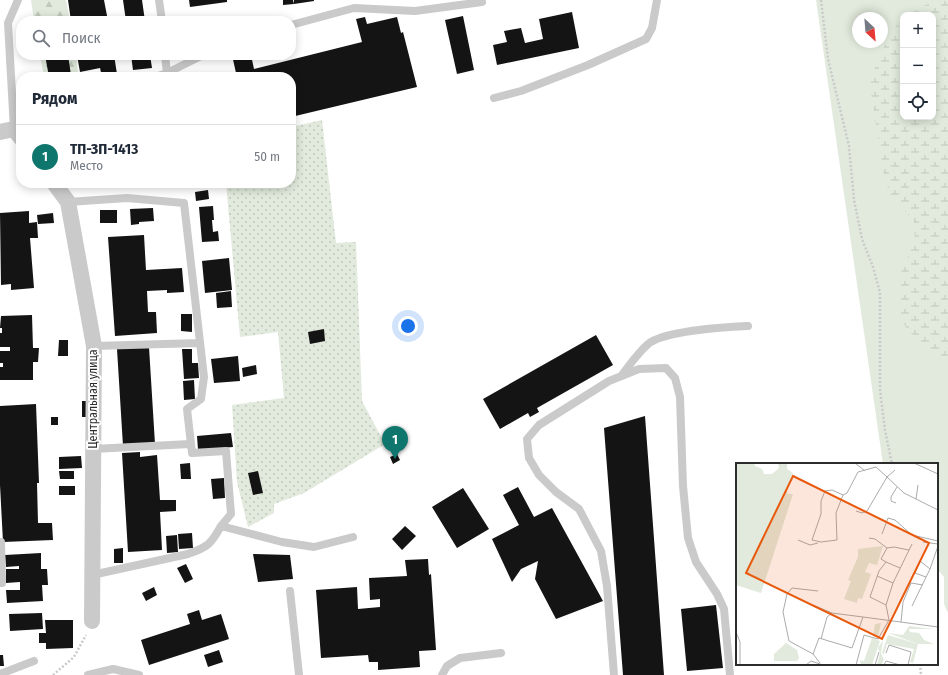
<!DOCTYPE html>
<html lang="ru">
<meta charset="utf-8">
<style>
:root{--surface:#fff;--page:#f6f6f7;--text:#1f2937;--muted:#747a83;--line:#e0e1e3;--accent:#0f766e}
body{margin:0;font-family:"Fira Sans Condensed",sans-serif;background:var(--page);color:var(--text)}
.controls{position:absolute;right:12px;top:12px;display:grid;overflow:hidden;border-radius:8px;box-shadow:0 2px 10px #0003}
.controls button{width:36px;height:36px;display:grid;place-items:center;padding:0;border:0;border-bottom:1px solid var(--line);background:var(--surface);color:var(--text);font:20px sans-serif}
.compass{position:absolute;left:852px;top:12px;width:36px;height:36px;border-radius:50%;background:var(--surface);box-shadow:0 2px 10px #0003;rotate:154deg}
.you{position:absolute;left:408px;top:326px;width:14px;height:14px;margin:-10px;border:3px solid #fff;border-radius:50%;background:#1a73e8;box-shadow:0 0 0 6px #1a73e833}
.badge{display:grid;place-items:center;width:26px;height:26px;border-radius:50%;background:var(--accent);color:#fff;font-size:13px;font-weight:700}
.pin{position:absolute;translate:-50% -33px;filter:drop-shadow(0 1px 2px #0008)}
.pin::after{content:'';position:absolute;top:21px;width:14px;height:12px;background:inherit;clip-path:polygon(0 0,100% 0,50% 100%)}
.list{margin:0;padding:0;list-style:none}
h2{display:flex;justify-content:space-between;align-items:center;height:52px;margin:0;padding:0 16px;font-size:17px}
h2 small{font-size:13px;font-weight:400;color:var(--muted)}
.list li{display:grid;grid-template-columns:26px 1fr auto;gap:12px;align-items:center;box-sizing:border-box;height:64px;padding:0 16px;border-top:1px solid var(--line)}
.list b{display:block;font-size:15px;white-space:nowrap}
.list p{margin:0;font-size:13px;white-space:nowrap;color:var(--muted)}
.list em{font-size:13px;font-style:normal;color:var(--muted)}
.icon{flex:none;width:22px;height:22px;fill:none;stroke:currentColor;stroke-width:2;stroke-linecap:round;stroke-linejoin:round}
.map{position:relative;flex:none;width:948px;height:675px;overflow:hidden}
.search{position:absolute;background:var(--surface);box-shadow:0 2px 10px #0003;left:16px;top:16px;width:280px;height:44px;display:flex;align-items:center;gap:10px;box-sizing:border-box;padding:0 14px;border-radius:16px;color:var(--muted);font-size:15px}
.panel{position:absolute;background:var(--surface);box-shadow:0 2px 10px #0003;left:16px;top:72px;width:280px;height:116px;border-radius:16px}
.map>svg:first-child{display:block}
.green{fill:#e1eadc;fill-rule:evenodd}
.forest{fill:url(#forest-firs)}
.wetland{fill:url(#wetland-marsh)}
.garden{fill:url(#garden-dots)}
.building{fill:#141414}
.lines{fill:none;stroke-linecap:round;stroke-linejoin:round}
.path{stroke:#cacaca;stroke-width:2.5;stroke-dasharray:2 2;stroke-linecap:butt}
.lane{stroke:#cacaca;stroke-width:8}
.street{stroke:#cacaca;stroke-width:16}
.labels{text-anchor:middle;stroke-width:4;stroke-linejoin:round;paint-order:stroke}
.street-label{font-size:12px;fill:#2d2d2d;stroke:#fff}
.inset-road{fill:none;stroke:#ababab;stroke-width:1}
.view{fill:#e8590c;fill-opacity:0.15;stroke:#e8590c;stroke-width:2}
.inset-edge{fill:none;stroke:#2d2d2d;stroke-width:2}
</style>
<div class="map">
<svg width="948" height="675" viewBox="0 0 948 675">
<defs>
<pattern id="forest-firs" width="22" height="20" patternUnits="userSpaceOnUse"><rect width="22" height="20" fill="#e1eadc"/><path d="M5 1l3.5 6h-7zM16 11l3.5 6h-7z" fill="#c1c9bd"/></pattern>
<pattern id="wetland-marsh" width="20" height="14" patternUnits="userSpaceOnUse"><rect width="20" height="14" fill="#e1eadc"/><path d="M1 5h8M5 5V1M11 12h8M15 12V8" fill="none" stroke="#c1c9bd"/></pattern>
<pattern id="garden-dots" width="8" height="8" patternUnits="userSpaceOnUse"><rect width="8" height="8" fill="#e1eadc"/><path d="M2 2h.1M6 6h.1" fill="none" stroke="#c1c9bd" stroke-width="1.8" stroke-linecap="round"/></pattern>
</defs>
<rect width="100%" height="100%" fill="#fff"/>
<path class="green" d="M816 0H948V613L944 604V577L937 569V464H883ZM903 15H933V117H903ZM858 18H882V42H858Z"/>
<path class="forest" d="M31 0H66L70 21H34Z
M40 55H76L78 73 75 77H44Z"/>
<path class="wetland" d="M939 0H948V364L908 331 899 315V277L915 241 914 222 890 194 884 176 869 81 892 29 903 21V117H933V15H910L920 7Z"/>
<path class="garden" d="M322 120 336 243 356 242 362 401 385 444 304 493 274 504V513L248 527 237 482 232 405 284 398 278 332 240 337 226 183H291V127Z"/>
<path class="building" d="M68 0H104L108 21H71Z
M123 0H142L145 21H126Z
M189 0H227V2L190 7Z
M283 0H293L294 4 283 5Z
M294 0H314V1L294 4Z
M572 12 579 48 497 65 493 45 507 42 504 31 521 28 525 43 543 39 539 19Z
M463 16 474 70 457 74 445 20Z
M365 17 367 24 397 17 401 33 403 32 417 87 291 117V77H221L236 73 232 55H244V57L251 55 254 69 362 42 356 19Z
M45 55H68L71 75 49 77Z
M77 55H114L117 74 102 77 100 68 80 72Z
M131 55H150L152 68 133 70Z
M208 190 209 199 196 201 195 192Z
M213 206 214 220H212L213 232 218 231 219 241 202 242 199 207Z
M153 208 154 221 139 222V224L131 225 130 209Z
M100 210H117V223H100Z
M29 211V223L37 222 38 238H30L34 288 11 290V284L1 285 0 213Z
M53 213 54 223 38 224 37 215Z
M144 235 146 270 182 268 184 292 167 293V290L147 291 148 312H156L157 333 115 336 108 237Z
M229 258 232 290 205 293 202 261Z
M231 291 232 307 217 308 216 293Z
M181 314H192V332L181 331Z
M32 315 33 348H39L38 362H33V380H0V367H3V363H0V351H10V347H0V333H2V328H0L1 316Z
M324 329 325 341 310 344 308 332Z
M596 335 613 365 537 408 539 412 530 417 528 413 500 429 483 399Z
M59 340H68V356H58Z
M149 347 155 444 123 446 117 349Z
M182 349H192V363H198L199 378 184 379Z
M238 356 240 381 214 383 211 359Z
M256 365 257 374 243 377 242 368Z
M194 380 195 399 184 400 183 381Z
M82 401H90V417H82Z
M36 404 39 483H37L38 523H52L53 540 3 542 0 485V406Z
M645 416 664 675H623L604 428Z
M51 417H58V425H51Z
M231 433 233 447 198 450 197 436Z
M140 452V457L157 455 160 500H176V511L160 512 162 550 128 552 122 453Z
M397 454 400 460 393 464 390 457Z
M81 456 82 468 59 469V457Z
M190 463 191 479H181L180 464Z
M59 471H74V479H60Z
M258 471 263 493 253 495 248 473Z
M224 478 225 498 213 499 211 479Z
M59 486H75V495H59Z
M518 487 534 517 552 508 603 601 556 619 535 579 538 561 521 569 512 582 492 539 519 525 503 495Z
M463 488 489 529 457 548 432 507Z
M405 526 416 536 402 550 392 539Z
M192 533 193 548 179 549 178 534Z
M177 535 178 552 167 553 166 536Z
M123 548V563H114V549Z
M41 553V569H47L48 585H42L43 601 7 603 6 590H20V582L6 583V569H19V566L6 567 5 555Z
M253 554 290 555 293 579 258 582Z
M428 559 429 575 431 574 436 650 419 651 420 667 378 670V662H369L368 655 321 658 316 590 357 587 358 609 380 607V599L370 600 369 578 407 576 405 560Z
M186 564 193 579 185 583 177 568Z
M154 587 157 595 146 601 142 593Z
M716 605 723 668 687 671 681 609Z
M199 610 202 620 221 614 229 639 149 665 141 640 190 624 187 614Z
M42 613 43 629 10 631 9 614Z
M45 620H73V648L46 649V643H39V633H46Z
M219 650 223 662 208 667 204 655Z
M0 655H3L4 666H0Z"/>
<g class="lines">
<path class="path" d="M821 0 828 59 849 146 854 200 862 239 873 267 880 293V390L885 430 892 464
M920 664 921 675
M53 675 74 657 86 635"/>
<path class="lane" d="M159 0 162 21
M291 25 354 8 415 11 482 2
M167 73 203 55
M155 77 167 73 165 55
M494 98 521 91 588 65 646 39 652 28 657 0
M16 128 14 129 8 23 18 0
M68 202 127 198 184 203 204 377 201 399 187 409 192 453 226 451 231 514 221 526
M94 346 200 343
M621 376C629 366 637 354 647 345 661 331 727 327 748 326
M93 449 190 444
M1 542 2 583
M92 575 188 554C208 547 211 544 221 526L282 542 314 547 353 537
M290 591 299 675
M0 674 34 661
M88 675 113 669 139 675
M442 675 447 666 460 658 501 653
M614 675 607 586 601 551 579 509 556 492 539 475 529 458 527 439 539 425 609 381 639 369 666 368 675 378 680 397 683 486 688 538 696 562 717 594 724 609 730 675"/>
<path class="street" d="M0 132 14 129 21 138
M54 183 68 202 94 346 92 621"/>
</g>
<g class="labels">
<g class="street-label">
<text transform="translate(93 399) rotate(-90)" y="4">Центральная улица</text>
</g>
</g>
<g transform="translate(736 463)">
<rect width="202" height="202" fill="#fff"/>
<path d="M0 0H18L19 3 26 6 28 11H36L43 5 42 1 37 0H51V6L57 10 51 28 52 31H57L25 130 0 122ZM152 172 182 181 177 200 174 199 178 186 151 181 148 191 146 190Z" fill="#e1eadc"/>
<path d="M145 160 142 174 137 173 139 161ZM173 163 197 166H173L174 169 183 170 188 177 198 181H182L152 170 167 172ZM147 177 145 190 148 197 145 202H141L144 190 142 185ZM50 180 61 187 63 195 61 198H38V191Z" fill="#e1eadc"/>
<path d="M18 53 36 58 39 68 31 81 32 86 27 104 20 110H9L1 102V70L4 58 9 54Z" fill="#e1eadc"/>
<path d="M147 83 141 102 133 100 129 109 135 111 126 136 122 135 121 140 108 136 115 118 112 117 122 94V86ZM136 175 144 178 136 202H125L124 197 128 198Z" fill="#e1eadc"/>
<path class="inset-road" d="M119 0 129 8M178 0 202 11M107 32 96 27 89 28 85 38V51L76 77 85 79 101 77 100 50 107 32 111 30 122 9 140 4 151 14 159 7M180 36 182 22M160 40 155 38V34L161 24M120 48 126 50 131 48 151 14 168 30 202 47M146 71 152 55 159 57 176 72 202 78M133 75 139 76 151 85 158 84 173 87M62 77 74 82 82 80M187 79 202 81M150 99 164 105M141 113 157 120M190 114 179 110 184 98 194 106M77 142 96 150 127 154M150 142 134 134 143 108 150 99 145 96 151 85M176 143 194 106 202 83M153 157 150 142 157 120 176 81M165 159 167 139 175 120 187 122M0 169 4 179V202M85 176 91 154 96 150M150 190 153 182 175 189 172 202M77 191 53 178 47 149 51 131 56 125 82 128M84 200 77 191 83 175 116 185 127 154 202 164M70 202 75 198 87 202M120 202 128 172 142 176 153 157M139 202 143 189M148 202 150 198 164 202"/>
<path class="view" d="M57 13 193 80 146 176 10 110Z"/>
<rect width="202" height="202" class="inset-edge"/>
</g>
</svg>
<div class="controls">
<button>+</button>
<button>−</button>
<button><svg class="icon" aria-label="locate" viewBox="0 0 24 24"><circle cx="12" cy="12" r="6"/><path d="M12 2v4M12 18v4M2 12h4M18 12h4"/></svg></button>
</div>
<svg class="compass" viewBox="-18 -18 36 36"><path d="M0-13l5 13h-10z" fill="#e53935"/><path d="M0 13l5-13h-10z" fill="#747a83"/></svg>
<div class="you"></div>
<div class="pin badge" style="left:395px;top:459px">1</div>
<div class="search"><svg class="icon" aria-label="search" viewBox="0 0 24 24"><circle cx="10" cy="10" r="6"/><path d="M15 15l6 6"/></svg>Поиск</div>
<section class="panel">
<h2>Рядом<small></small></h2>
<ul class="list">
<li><span class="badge">1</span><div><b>ТП-ЗП-1413</b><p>Место</p></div><em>50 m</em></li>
</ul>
</section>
</div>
